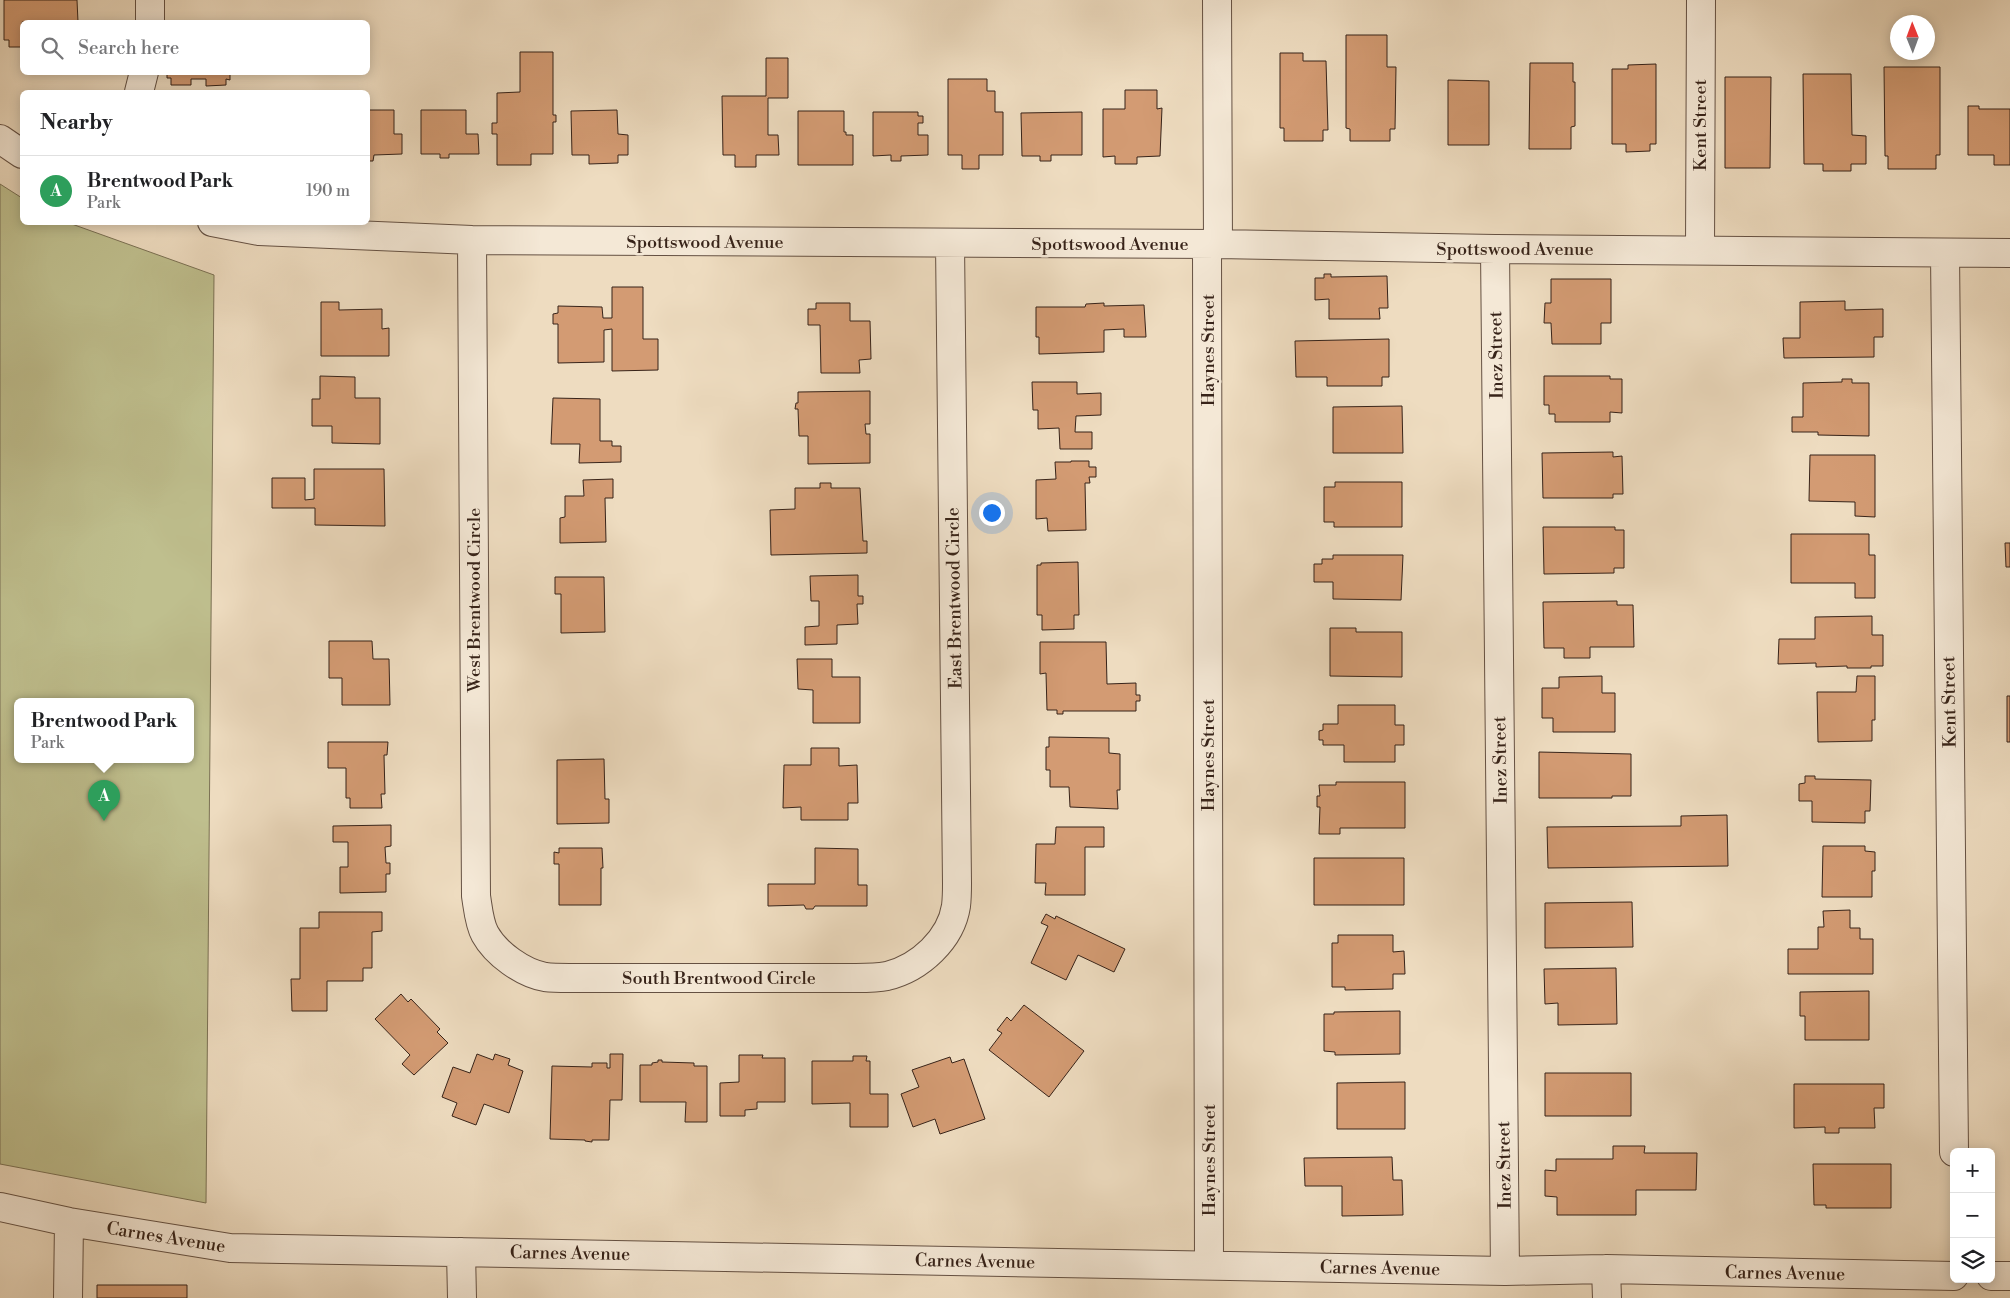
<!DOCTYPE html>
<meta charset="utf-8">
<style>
:root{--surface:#fff;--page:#f2f2f2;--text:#202124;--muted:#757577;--line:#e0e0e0;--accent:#db2777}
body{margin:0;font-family:"Libre Bodoni",serif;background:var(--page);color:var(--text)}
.controls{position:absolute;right:15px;bottom:15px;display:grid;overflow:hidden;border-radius:8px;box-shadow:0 2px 12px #0003}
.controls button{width:45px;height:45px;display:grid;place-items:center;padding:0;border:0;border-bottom:1px solid var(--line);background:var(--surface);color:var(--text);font:25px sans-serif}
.compass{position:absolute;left:1890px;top:15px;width:45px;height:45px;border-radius:50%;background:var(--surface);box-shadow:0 2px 12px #0003;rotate:359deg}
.you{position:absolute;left:991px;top:512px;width:18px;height:18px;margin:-12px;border:4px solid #fff;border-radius:50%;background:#1a73e8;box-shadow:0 0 0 8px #1a73e833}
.badge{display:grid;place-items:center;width:32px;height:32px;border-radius:50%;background:var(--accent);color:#fff;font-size:16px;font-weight:700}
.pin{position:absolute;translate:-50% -41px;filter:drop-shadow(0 1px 2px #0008)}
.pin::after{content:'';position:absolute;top:26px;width:18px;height:15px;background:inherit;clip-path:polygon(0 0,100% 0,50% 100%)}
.popup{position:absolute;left:14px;top:698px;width:180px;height:65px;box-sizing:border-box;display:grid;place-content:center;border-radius:8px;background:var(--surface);filter:drop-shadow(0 1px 4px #0005);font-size:16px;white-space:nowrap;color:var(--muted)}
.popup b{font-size:19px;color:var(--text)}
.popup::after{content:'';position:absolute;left:50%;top:100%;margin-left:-10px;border:10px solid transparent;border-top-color:var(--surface)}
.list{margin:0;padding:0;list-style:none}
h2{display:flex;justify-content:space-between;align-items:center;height:65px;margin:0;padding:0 20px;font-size:21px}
h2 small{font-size:16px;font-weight:400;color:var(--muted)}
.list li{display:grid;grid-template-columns:32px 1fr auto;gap:15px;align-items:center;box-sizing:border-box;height:70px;padding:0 20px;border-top:1px solid var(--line)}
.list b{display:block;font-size:19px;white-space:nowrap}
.list p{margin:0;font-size:16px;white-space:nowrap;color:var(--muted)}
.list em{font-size:16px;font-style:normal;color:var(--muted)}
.icon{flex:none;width:28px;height:28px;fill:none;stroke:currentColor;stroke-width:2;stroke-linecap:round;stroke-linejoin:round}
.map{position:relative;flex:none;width:2010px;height:1298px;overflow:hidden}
.search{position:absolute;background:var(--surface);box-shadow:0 2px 12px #0003;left:20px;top:20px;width:350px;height:55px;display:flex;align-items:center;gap:12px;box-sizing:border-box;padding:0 18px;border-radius:8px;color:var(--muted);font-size:19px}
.panel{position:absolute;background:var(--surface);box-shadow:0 2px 12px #0003;left:20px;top:90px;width:350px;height:135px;border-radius:8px}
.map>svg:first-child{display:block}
.green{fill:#bfbf8e;stroke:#7b7154;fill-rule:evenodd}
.building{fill:#d39b73;stroke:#372319}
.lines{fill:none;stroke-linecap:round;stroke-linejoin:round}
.minor-casing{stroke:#655143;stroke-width:30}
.minor{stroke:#f4e8d6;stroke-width:28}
.labels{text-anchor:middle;stroke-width:5;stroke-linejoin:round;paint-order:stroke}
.street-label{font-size:18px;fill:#372319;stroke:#f4e8d6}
</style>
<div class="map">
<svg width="2010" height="1298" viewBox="0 0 2010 1298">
<rect width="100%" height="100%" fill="#eedcc0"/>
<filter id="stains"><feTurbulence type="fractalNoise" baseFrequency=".004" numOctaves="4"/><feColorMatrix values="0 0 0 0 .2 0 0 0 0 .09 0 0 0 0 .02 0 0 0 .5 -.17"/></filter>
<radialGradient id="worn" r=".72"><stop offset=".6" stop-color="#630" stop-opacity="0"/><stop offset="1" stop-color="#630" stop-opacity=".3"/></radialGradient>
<path class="green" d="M0 184 22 198V222L69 223 214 275 206 1203 0 1164ZM18 702H190V760H18Z"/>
<path class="building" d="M4 0H77L78 22H22V47H9V40H4Z
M1346 35H1387V67H1396L1395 129H1390V141H1350V129L1346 128Z
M520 52H553V115H556V122H553V154H531V165H497V134H492V123H497V93L520 92Z
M1280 53H1303V61H1326L1328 130H1323V141H1284V128H1280Z
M766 58H788V98H768V135H778L779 155H756V167H735V155H723L722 96H766Z
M1530 63H1573V82H1575V126L1571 127V149H1529Z
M1656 64V144H1650V151L1626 152V144H1612V69H1628V65Z
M1884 67H1940V155H1936V169H1888V156H1885Z
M167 72H230V80L226 79V85L206 86V79H191V85H171V78H167Z
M1803 74H1851L1852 135 1866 136V164H1851V171H1823V164H1804Z
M1725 77H1771L1770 168H1725Z
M948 79H987V91H995V112H1003V155H979V169H962V155H948Z
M1448 80 1489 81V145H1448Z
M1125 90H1157V109L1162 108 1160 156 1137 157V164H1115V156L1103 157V109H1125Z
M1968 106H1979V109H2010V165H1994V155H1968Z
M368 110H394V134H402V154L374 155 373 161H368Z
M421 110H466V134H478L479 154H449V158H440V154H421Z
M617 110 618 134 628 135V155H618V163L589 164V155H572L571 111Z
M798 111H844V132H846V135H853V165H798Z
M873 112H918V116H923V123H918V135H928V155L901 156V161H891V155L873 156Z
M1082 112V155H1051V161H1040V156H1022L1021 113Z
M1324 274H1331V277L1387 276 1388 308H1379L1380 319H1329V299L1315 300V278H1324Z
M1551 279H1611V323H1601V344H1552L1551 323H1544L1545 303H1551Z
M612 287H643V339H658V370L612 371V329L604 330V362L558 363V324H553V314L558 313V306L602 307 603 318H612Z
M1845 301V310L1883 309V337H1874V357L1784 358 1783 338H1800V302Z
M321 302H339V310L382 309V329L389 328V356H321Z
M816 303H850V321H870L871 359 859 360 860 373H821L820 325H808V309H816Z
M1104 303V306L1144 305 1146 337H1124V329L1104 330V352L1039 354V337H1036V307H1085L1086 304Z
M1389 339V377H1382V386H1327V377H1296L1295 341Z
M320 376 355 377V398H380V444L332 443V426H312V399H320Z
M1544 376H1610V379H1622V413L1610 412V422H1555V414H1549V405H1544Z
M1842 379H1852V383H1869V436L1818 435V432H1792V417H1803V383L1842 382Z
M1032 382H1077V394L1101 393V415L1076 416 1075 432H1092V449H1060L1059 428 1038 429V410H1033Z
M870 391V424H865L866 434H870V463L808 464V436H799L798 409H795L796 403H798V392Z
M553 398 600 399V441H612V446H621V462L579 463 580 444H551Z
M1402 406 1403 453H1333V407Z
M1613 452V457L1622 456 1623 494H1613V498H1543L1542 453Z
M1810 455H1875V517L1855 516V502L1809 501Z
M1071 461H1089V467H1096V477H1089L1090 483H1085L1086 530 1048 531 1047 518 1036 519V480L1056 479 1055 462H1071Z
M314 469H384L385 526 315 525V508H272V478H305V500L314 499Z
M613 479V498H605L606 542 560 543V518L565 517V496H584L583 480Z
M1335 482H1402V527H1334V522H1324V487H1335Z
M820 483H831V488H860L863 541H867V553L771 555 770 510 795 509V488H820Z
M1543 527H1615V530H1624V568H1614V573L1544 574Z
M1791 534H1869V555H1875V598H1855V583H1791Z
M2005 543H2010V567H2006Z
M1333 555H1403L1401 600 1333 599V582H1314V564H1322V559H1333Z
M1078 562 1079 615H1074V629L1042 630V615H1037V565H1041V563Z
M858 575V596H863V604H857L858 624 837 625V644L805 645V627L819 626V601H811L810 576Z
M555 577H604L605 632 561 633V594H555Z
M1617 601V605H1633L1634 647H1590V658H1564V648H1544L1543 602Z
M1872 616V635H1883V666H1871V668H1847V666L1816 667V663L1778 664 1779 639H1815V617Z
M1330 628H1356V632H1402V677L1330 676Z
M329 641H372L373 659H389L390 705H342V678H329Z
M1040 642H1106L1107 684 1136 683V695H1140V701H1136V711H1063V714H1057V710H1047L1046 673 1040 674Z
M797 659H832V677H860V723H813V690L798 689Z
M1602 676V693H1615V732H1553V718H1542V688H1559V677Z
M1857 676H1875V720H1872V741L1818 742 1817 692H1856Z
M2007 696H2010V742H2007Z
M1338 705H1395V725H1404V745H1395V762H1344V745H1323V740H1319V731L1323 730V724H1338Z
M1049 737 1109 738V753L1120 754V790H1117L1118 809 1070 807 1069 787H1050V770H1046V747H1049Z
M328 742H388L387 755H384L385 794H381L382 808H350V798H346V768H328Z
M811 748H839V766L857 765 858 803H848V820H801V807L783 808 784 765H811Z
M1539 752 1631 754V796H1612V798H1539Z
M604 759 605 799H609V823L557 824V760Z
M1805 776H1815V779L1871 780 1870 811H1865V823L1812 822V801H1799V784L1805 783Z
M1336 782H1405V828H1340V834H1319L1320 807H1317V796H1320L1319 785H1336Z
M1727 815 1728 866 1548 868 1547 827 1681 826V816Z
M391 825V846L385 847 386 863H390V874H386V892L340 893V867H348V842H333V826Z
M1056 827H1104V847H1085V895H1045L1046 883H1035L1036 844H1055Z
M1823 846H1865V851L1875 852V871H1872V897H1822Z
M559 848H602L603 868H601V905H559V864H554V852L559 853Z
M815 848 858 849V885H867V906H815L813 909H806L804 905 768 906V884H815Z
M1314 858H1404V905H1314Z
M1632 902 1633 947 1545 948V903Z
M1850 910V928H1860V939H1873V974H1788V949H1818V927H1824L1823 911Z
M319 912H382V931L372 932V968H363V981H327V1011H292L291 979H300V928H319Z
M1046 914 1055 919 1056 916 1125 949 1114 972 1078 955 1066 980 1031 963 1048 926 1041 923Z
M1338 935H1393V952L1404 951 1405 974H1393V989L1345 990V987H1332V943H1338Z
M1616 968 1617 1024 1558 1025V1003L1545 1004 1544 969Z
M1869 991V1040H1805V1016H1800V992Z
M401 994 408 1002 411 999 440 1029 437 1032 448 1043 414 1075 402 1064 410 1055 375 1019Z
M1024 1005 1084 1051 1049 1097 989 1050 1002 1033 997 1030 1007 1017 1011 1021Z
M1400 1011V1054L1335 1055V1052L1324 1051V1014H1334V1012Z
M477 1054 493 1060 495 1054 510 1059 508 1065 523 1071 509 1113 484 1104 476 1125 452 1116 457 1103 442 1097 453 1067 470 1073Z
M610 1054H623L622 1100H610L609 1140H592V1142L585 1141V1140L550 1139 552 1066 592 1067V1063H607V1068H610Z
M739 1055H763L762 1058H785V1102H757V1109L745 1110V1116H720V1083L739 1082Z
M853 1056H867L866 1061H870V1094H888V1127H850V1103L812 1104V1061H853Z
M950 1057 952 1063 964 1059 985 1119 940 1134 935 1119 913 1127 901 1094 919 1087 912 1070Z
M658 1060H662V1062L694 1063V1066H707V1122H685L686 1102H640V1065H652V1063L658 1062Z
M1545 1073H1631V1116H1545Z
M1405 1082V1129H1337V1083Z
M1794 1084H1884V1108H1874L1875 1128H1839V1133H1825V1127L1794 1128Z
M1613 1146H1645L1644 1153H1697L1696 1190H1636V1215H1557V1197L1545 1196V1170L1556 1171V1159H1613Z
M1392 1157 1393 1180H1402L1403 1215 1342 1216V1186H1305L1304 1158Z
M1813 1164H1891V1208H1826V1205H1814Z
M97 1285H187V1298H97Z"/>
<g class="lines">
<g class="minor-casing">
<path id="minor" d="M1217 0 1218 244
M150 22V0
M139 92 144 72
M0 139 22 154
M212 222 259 231 472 240 1218 244 1495 249 2010 253
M472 240 476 896C478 908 479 923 485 934 496 954 523 973 545 977 553 978 561 978 569 978H856C866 978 877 978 887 976 920 968 951 939 956 906 957 898 957 890 957 883L950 243
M1207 245 1209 1265
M1495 249 1505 1271
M1700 250 1701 0
M1945 253 1954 1152
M0 1207 69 1222 230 1248 1505 1271 1606 1269 1954 1276
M461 1252 462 1298
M1606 1269 1607 1298
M1991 1276H2010
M68 1298 69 1222"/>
</g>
<use href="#minor" class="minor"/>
</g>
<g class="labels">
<g class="street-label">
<text transform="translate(1700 125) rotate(-90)" y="6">Kent Street</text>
<text x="705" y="248">Spottswood Avenue</text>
<text x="1110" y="250">Spottswood Avenue</text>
<text x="1515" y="255">Spottswood Avenue</text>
<text transform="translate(1208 350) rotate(-90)" y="6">Haynes Street</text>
<text transform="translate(1496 355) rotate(-91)" y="6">Inez Street</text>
<text transform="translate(954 598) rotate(-91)" y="6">East Brentwood Circle</text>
<text transform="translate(474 600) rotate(-90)" y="6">West Brentwood Circle</text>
<text transform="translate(1949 702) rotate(-91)" y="6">Kent Street</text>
<text transform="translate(1208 755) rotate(-90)" y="6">Haynes Street</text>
<text transform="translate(1500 760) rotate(-91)" y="6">Inez Street</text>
<text x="719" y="984">South Brentwood Circle</text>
<text transform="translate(1209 1160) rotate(-90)" y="6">Haynes Street</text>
<text transform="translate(1504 1165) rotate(-91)" y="6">Inez Street</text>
<text transform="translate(166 1237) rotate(9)" y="6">Carnes Avenue</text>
<text transform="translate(570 1253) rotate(1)" y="6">Carnes Avenue</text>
<text transform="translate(975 1261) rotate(1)" y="6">Carnes Avenue</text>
<text transform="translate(1380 1268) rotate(1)" y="6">Carnes Avenue</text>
<text transform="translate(1785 1273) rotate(1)" y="6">Carnes Avenue</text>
</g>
</g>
<rect width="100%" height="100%" filter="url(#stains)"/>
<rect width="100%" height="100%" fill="url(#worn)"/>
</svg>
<div class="controls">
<button>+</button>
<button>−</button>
<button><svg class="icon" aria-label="layers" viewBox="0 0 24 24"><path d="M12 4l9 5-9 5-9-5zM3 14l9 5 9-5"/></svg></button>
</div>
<svg class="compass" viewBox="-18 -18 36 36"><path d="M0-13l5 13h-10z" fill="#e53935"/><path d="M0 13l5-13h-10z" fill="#757577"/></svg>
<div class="you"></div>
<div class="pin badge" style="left:104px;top:821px;background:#2e9e5b">A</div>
<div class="popup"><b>Brentwood Park</b>Park</div>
<div class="search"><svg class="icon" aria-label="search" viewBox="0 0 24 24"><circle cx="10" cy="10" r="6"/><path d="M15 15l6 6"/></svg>Search here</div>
<section class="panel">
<h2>Nearby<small></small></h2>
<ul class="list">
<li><span class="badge" style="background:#2e9e5b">A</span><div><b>Brentwood Park</b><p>Park</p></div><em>190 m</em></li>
</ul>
</section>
</div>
